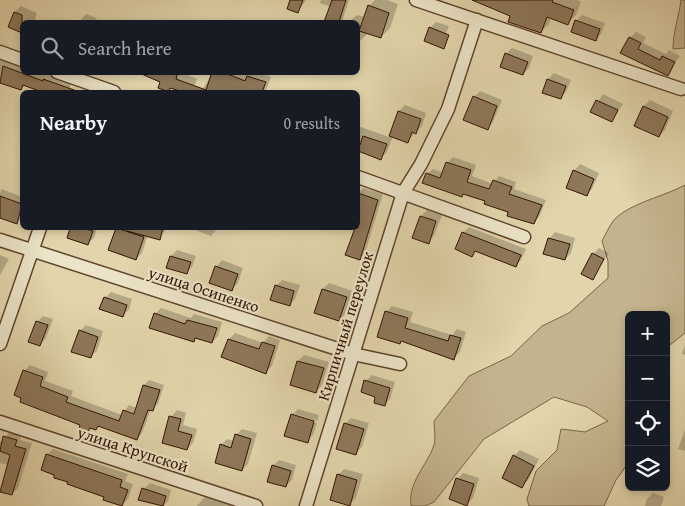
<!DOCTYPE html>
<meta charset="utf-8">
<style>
:root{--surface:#171b24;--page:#242831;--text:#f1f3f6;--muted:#9ea1a6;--line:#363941}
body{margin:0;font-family:"Gentium Book Plus",serif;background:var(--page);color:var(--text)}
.controls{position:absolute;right:15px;bottom:15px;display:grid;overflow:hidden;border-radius:8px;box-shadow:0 2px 8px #0003}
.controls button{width:45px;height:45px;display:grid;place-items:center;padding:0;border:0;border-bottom:1px solid var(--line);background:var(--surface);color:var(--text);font:25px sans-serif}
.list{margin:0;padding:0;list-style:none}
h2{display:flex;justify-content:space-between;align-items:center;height:65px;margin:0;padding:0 20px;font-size:21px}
h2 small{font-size:16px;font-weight:400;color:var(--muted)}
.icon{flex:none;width:28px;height:28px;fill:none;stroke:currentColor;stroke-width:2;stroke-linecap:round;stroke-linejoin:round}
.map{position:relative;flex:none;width:685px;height:506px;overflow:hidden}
.search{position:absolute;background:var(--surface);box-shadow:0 2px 8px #0003;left:20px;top:20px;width:340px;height:55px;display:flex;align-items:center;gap:12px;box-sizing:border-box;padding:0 18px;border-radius:8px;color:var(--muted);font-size:19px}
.panel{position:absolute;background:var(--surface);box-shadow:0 2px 8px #0003;left:20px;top:90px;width:340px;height:140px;border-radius:8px}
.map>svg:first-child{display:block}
.green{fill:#c4b48e;stroke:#7c6448}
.shadow{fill:#0003}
.building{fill:#8e785a;stroke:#341302}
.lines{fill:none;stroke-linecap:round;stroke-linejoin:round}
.minor-casing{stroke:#60442c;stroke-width:15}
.minor{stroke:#ece4c8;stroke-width:12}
.labels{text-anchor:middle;stroke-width:4.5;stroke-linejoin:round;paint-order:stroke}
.street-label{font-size:16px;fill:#341302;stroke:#ece4c8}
</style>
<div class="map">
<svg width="685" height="506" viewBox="0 0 685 506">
<rect width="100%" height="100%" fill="#e2d5ab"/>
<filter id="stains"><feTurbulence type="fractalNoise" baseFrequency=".004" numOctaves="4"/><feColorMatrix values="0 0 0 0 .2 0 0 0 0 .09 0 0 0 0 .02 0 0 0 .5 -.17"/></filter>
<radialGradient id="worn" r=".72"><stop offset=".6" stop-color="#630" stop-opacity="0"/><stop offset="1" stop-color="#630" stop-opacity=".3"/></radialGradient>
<path class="green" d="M681 0H685V48L673 49C673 32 679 17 681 0Z
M685 185V333L666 348V315H629V462L616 480 604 506H529L527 499 536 471 557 450 561 429 585 432 608 421 587 407 554 397 484 439 434 502 425 506H411C408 481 427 466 434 445 436 438 434 428 434 421L469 376 511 356 542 326 569 313 608 278V261L602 241C606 234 609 226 614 220 628 204 665 196 685 185Z"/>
<path class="shadow" d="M291 0H306L298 11Z
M321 0H349L342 22H325L331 7 320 3Z
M375 0H387L398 4 390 28 381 37 368 33 358 43V22H349L357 15 365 17 369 6Z
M479 0H577L581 2 576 15 568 23 551 17 549 24 541 32Z
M21 6 37 13 34 22H22V31L10 26 15 12Z
M86 14 97 18 94 22H79Z
M582 15 605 23 601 34 595 40 576 21Z
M436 22 449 26 444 39 430 28Z
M636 32 646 37 643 43 666 54 669 50 680 56 667 74 622 53 630 38Z
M512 48 533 56 529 68 523 74 506 54Z
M0 56 22 65V72L50 74 72 81 68 92H44L25 85 21 89 0 81Z
M137 72H181L197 79 194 87 186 92 172 87 169 90 162 82Z
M213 72H243L250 75 252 72H259L271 77 265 92H201Z
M554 73 571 80 566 92 560 98 548 79Z
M480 91 502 100 493 122 487 128 474 97Z
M603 94 623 104 612 121 592 111Z
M650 100 673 111 665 130 659 136 636 125 644 106Z
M405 105 426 113 422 126 407 141 393 136 387 152 381 158 358 151V126L389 137 399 111Z
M453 157 476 165 472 176 493 184 499 176 516 182 514 189 546 200 539 217 534 222 427 174 433 169 444 173 448 162Z
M580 164 599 173 592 189 586 195 568 187 574 171Z
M363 188 383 194 365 253 359 259 347 255 358 228V193Z
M2 189 22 197V217L17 223 0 217V192Z
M427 210 442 215 434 236 428 242 421 216Z
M469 227 526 249 521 260 515 266 477 250 472 255 463 233Z
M72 228H97L94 238 87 244 69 237Z
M117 228H167L159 238 148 235 142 253 136 259 109 250Z
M190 228H218L211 236Z
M555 232 575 238 571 253 565 259 549 239Z
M599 248 609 253 592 279 593 254Z
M177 250 196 256 192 267 186 273 168 267 171 256Z
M0 255 9 259 0 275Z
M222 260 243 268 238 283 232 289 216 267Z
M282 280 300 285 295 299 289 305 276 286Z
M329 283 353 291 345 314 339 320 323 289Z
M111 292 132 299 129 310 122 316 105 298Z
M392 306 413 312 410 322 452 335 457 329 466 332 460 352 454 358 402 340 400 343 386 312Z
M161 308 191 318 194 314 222 322 218 336 212 342 197 337 193 341 155 314Z
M43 316 53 319 46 338 40 344 37 322Z
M86 325 103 331 97 351 90 357 80 331Z
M235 333 263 343 269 336 280 340 272 366 266 372 229 339Z
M685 345V355L682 354Z
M304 355 329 362 322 385 316 392 298 361Z
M30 365 48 372 45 381 73 391 71 396 122 415 129 405 137 408 144 385 149 380 164 385 158 404 151 409 142 433 137 439 99 425 96 429 91 427 88 430 82 424 21 401 24 371Z
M372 375 395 382 390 399 384 405 366 381Z
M298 409 319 415 317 421 294 414V416L317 423 313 435 307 441 292 415Z
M177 410 186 413 183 425 197 429 193 443 187 449 171 417Z
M351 418 369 423 362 447 356 453 345 424Z
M242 429 257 433 248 464 242 470 221 445 227 439 234 441 236 435Z
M685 430V451L678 449Z
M10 431 22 434 20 440 32 443 18 488 12 494 9 465 0 463V441L2 442Z
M53 449 128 474 125 481 133 484 128 499 122 505 70 482 47 455Z
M520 450 539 459 528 480 522 486 514 456Z
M279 460 296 465 292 480 286 486 273 466Z
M344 469 363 474 356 498 350 504 338 475Z
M463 473 479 478 473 498 467 504 457 479Z
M150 483 171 490 168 501 163 506 140 499 144 489Z
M653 493 664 497 661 506H645L647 499Z
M207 494 242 506H197Z"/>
<path class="building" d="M290 0H303L298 13 287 9Z
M332 0H346L339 22H324Z
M472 0H553L552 2 574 10 568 25 547 17 541 33 508 22 510 16Z
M368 5 389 13 381 38 359 31Z
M14 12 22 15V33L8 27Z
M575 20 600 29 596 41 571 32Z
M429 27 449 35 444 49 424 41Z
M629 37 641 43 638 49 660 60 662 56 675 62 668 76 620 53Z
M505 53 528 62 523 75 500 67Z
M3 66 43 81V79L77 91V92H39V91L23 85 21 90 0 83Z
M137 72H178L176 79 206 90 212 72H223L245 81 247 76 266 82 262 92H183L170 88 169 92 158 88 160 82Z
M547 79 566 86 561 99 542 93Z
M473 96 497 106 488 130 463 120Z
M596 100 618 110 612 122 590 112Z
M643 106 668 117 659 137 634 126Z
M398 111 421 119 416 134 412 132 408 143 389 136Z
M363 136 387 144 381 160 358 151Z
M446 162 471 170 467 182 489 189 493 180 512 187 509 194 542 205 534 224 507 216 508 212 484 204 485 201 463 194 462 197 422 183 426 173 440 178Z
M573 170 594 179 587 196 566 188Z
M358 193 378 200 360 260 345 255 355 228H358Z
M0 196 22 204 17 224 0 218Z
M420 216 436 221 429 244 412 238Z
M70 228H83L93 231 88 245 67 238Z
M116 228 144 237 136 260 108 250Z
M128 228H163L160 240 127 231Z
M462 232 521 255 516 267 475 251 472 257 455 249Z
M548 238 570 244 565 260 543 254Z
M592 253 604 259 593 280 581 274Z
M170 256 191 262 187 274 166 268Z
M215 266 238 274 232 291 209 283Z
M275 285 294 291 290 306 270 300Z
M322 289 347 297 339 321 314 313Z
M104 297 127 305 123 317 99 309Z
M385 311 408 318 405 328 448 341 450 335 461 338 454 360 401 341 400 344 377 337Z
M154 313 185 324 187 320 217 328 212 343 195 338 194 342 149 328Z
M36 321 48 325 40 346 28 342Z
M79 330 98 337 91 358 71 352Z
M228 339 259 349 262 342 275 346 266 374 221 357Z
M297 361 324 368 316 393 290 385Z
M23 370 43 377 40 386 68 397 66 402 119 421 123 410 134 414 143 385 160 390 153 411 148 410 137 440 98 426 96 430 90 428 88 432 79 428 80 425 20 402 21 398 14 395Z
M364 380 390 388 385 406 374 403 375 397 361 392Z
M291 414 314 421 308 443 284 436Z
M169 416 181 419 178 431 192 435 187 450 162 443Z
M344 423 364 429 356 455 336 449Z
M235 434 251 439 242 471 215 463 220 444 231 448Z
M3 436 17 440 15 446 26 449 12 495 0 492 10 455 0 451Z
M46 454 122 480 120 487 128 490 122 506 103 500 104 497 67 484 68 482 54 478V475L41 470Z
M513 455 534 466 522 488 502 478Z
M272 465 291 471 286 487 267 482Z
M337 474 357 480 350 506 330 500Z
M456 478 474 484 467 506 449 499Z
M142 488 166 496 163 506 138 500Z"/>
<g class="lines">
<g class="minor-casing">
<path id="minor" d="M416 0 681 89
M0 52 22 60
M57 72 114 92
M358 177 524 237
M0 240 353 354 400 364
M0 344 40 228
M0 422 256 506
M306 506 403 193 421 164 448 109 477 20"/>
</g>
<use href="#minor" class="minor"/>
</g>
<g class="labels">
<g class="street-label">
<text transform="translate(204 289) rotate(18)" y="6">улица Осипенко</text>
<text transform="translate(345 326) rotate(-73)" y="6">Кирпичный переулок</text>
<text transform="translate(133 449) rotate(18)" y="6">улица Крупской</text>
</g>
</g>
<rect width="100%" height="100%" filter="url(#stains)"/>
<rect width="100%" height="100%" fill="url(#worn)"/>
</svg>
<div class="controls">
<button>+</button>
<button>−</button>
<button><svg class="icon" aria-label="locate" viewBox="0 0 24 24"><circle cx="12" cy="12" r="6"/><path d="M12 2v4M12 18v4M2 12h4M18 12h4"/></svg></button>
<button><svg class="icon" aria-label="layers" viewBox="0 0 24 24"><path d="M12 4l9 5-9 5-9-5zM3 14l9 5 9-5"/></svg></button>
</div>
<div class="search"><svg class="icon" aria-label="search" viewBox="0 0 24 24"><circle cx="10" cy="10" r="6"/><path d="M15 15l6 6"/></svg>Search here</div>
<section class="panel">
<h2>Nearby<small>0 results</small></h2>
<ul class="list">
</ul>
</section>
</div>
